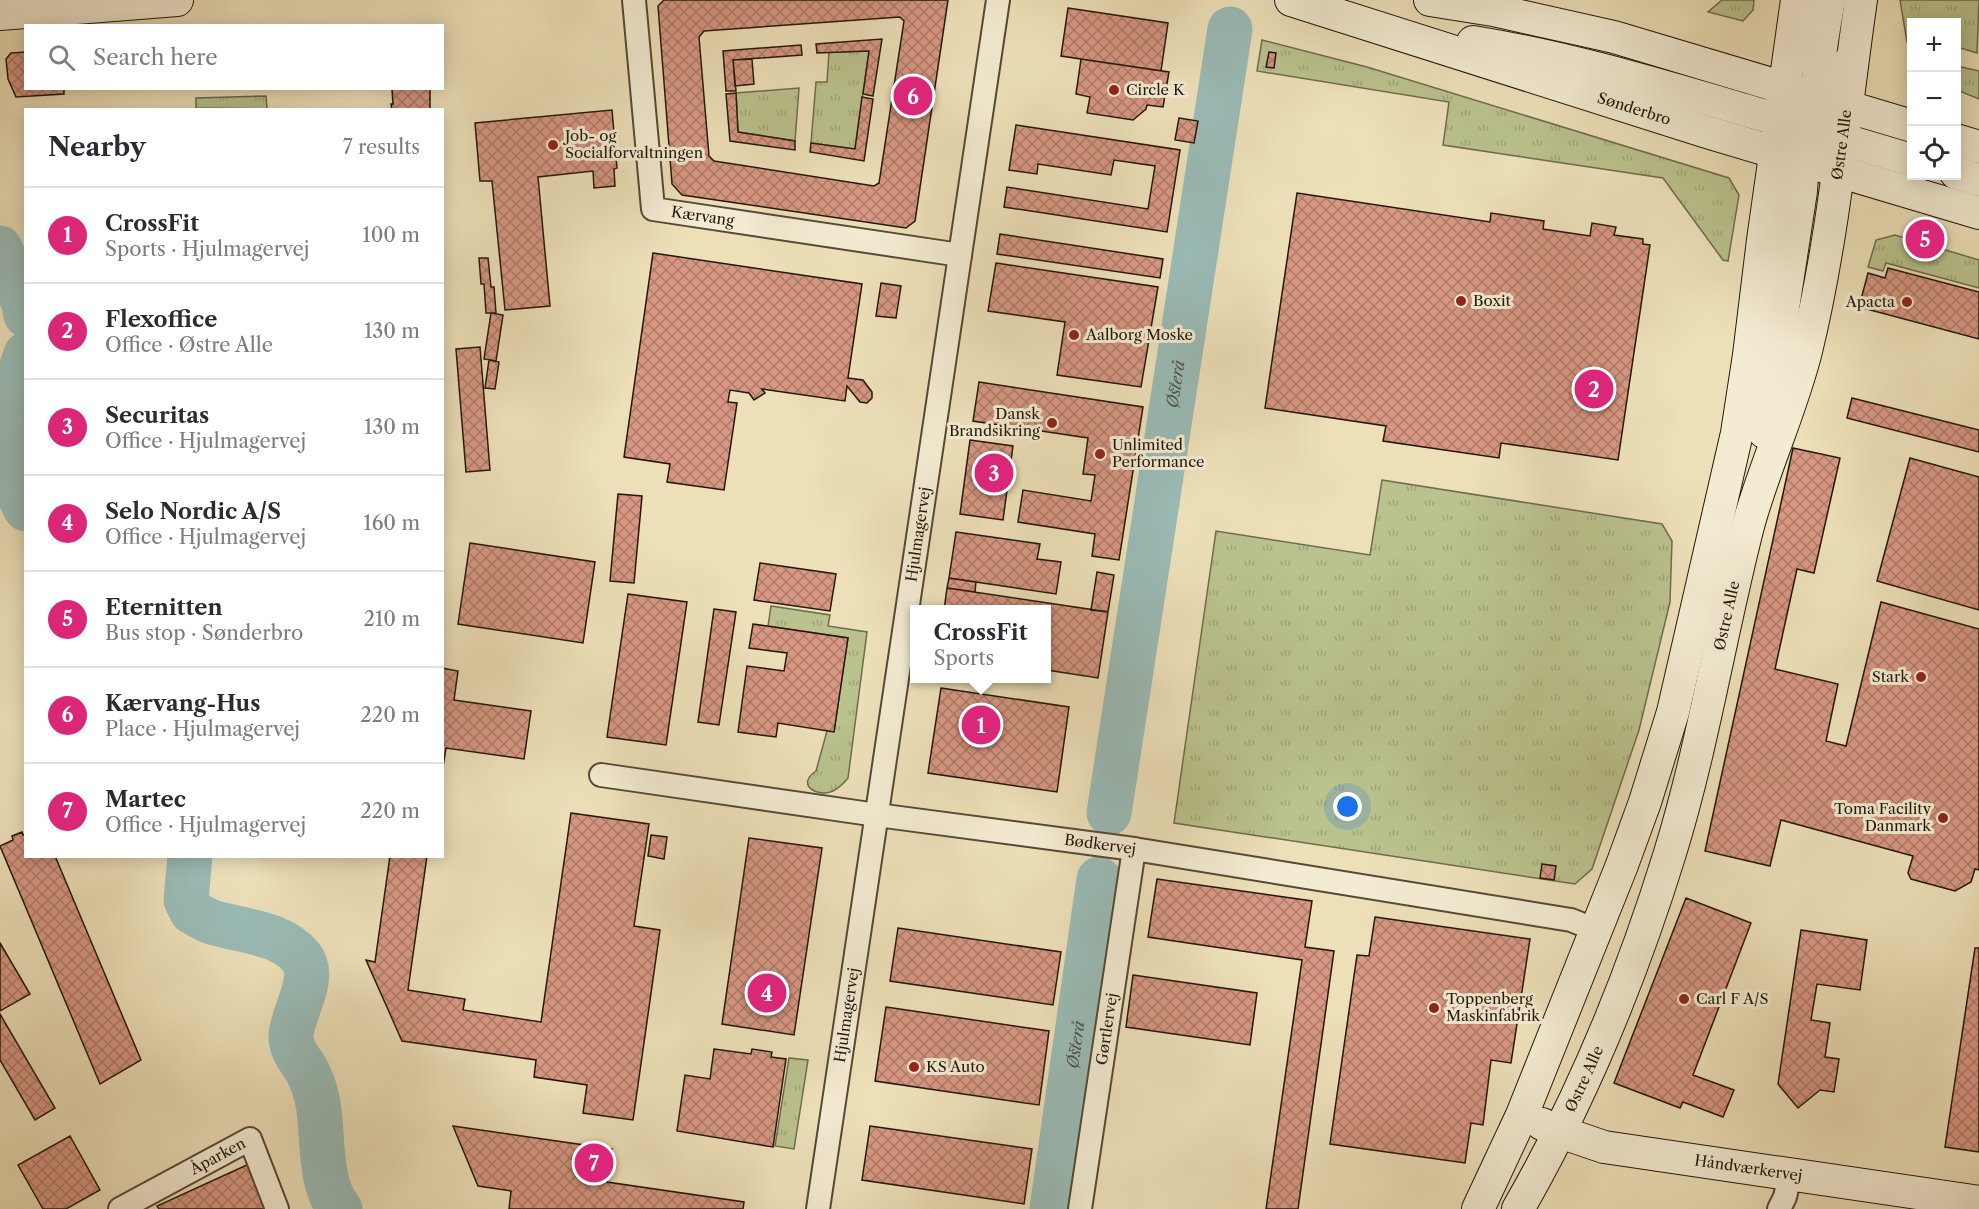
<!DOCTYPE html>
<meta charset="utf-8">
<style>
:root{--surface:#fff;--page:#f7f7f7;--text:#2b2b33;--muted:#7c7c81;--line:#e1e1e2;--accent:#db2777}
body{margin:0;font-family:"Libre Caslon Text",serif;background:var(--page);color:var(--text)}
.controls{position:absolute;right:18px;top:18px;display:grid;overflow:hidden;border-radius:0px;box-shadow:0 3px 15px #0003}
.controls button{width:54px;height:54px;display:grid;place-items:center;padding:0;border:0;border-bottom:2px solid var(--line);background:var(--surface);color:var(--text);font:30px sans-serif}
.you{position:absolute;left:1348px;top:807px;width:21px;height:21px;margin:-15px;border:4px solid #fff;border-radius:50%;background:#1a73e8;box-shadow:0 0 0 9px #1a73e833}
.badge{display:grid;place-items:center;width:39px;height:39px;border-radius:50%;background:var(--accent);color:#fff;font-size:20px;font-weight:700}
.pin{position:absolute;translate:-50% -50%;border:3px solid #fff;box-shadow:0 2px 6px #0006}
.popup{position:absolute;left:910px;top:605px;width:141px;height:78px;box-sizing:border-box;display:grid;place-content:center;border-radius:0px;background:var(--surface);filter:drop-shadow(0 2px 4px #0005);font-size:20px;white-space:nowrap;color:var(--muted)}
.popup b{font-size:22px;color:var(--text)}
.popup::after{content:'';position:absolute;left:50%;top:100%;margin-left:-12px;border:12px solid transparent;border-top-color:var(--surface)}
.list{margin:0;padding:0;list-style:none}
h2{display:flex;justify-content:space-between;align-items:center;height:78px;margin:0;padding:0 24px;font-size:26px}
h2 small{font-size:20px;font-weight:400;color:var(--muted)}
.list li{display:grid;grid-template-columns:39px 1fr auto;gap:18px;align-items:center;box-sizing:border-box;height:96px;padding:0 24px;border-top:2px solid var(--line)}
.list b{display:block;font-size:22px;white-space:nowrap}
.list p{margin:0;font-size:20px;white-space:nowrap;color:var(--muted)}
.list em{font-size:20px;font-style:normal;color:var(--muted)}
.icon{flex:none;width:33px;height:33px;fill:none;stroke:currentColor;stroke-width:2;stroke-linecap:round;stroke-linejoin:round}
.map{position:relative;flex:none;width:1979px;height:1209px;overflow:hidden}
.search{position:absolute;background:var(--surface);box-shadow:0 3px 15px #0003;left:24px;top:24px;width:420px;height:66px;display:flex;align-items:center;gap:15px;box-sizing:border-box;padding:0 21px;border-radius:0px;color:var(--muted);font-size:22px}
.panel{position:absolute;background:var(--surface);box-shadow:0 3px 15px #0003;left:24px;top:108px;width:420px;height:750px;border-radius:0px}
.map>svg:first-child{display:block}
.grass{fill:url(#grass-tufts);stroke:#6e6c4c;stroke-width:1.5}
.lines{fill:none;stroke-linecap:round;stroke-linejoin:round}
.river{stroke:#9abbb6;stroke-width:45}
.building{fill:url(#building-cross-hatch);stroke:#221709;stroke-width:1.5;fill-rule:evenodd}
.street-casing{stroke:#554935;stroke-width:26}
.secondary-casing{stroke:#221709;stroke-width:34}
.street{stroke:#f3ebd2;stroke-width:22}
.secondary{stroke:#f3ebd2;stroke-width:32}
.poi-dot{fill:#8f2418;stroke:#f3ebd2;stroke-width:2}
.labels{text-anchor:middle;stroke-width:6;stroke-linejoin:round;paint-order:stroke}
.poi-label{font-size:15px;fill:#221709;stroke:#f3ebd2;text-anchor:start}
.street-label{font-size:15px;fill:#221709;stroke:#f3ebd2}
.water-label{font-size:16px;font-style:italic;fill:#4c5046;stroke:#f3ebd2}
</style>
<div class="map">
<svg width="1979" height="1209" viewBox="0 0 1979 1209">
<defs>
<pattern id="grass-tufts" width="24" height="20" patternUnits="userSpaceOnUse" patternTransform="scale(1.5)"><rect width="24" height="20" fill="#bac28e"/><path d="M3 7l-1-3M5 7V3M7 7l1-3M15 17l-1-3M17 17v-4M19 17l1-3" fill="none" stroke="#a0a679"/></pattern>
<pattern id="building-cross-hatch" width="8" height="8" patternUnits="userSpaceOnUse" patternTransform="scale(1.5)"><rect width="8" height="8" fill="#d79782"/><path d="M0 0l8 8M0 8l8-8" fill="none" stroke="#ae7a69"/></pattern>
</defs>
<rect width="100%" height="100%" fill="#ede0b9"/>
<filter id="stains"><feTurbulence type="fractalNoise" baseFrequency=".00333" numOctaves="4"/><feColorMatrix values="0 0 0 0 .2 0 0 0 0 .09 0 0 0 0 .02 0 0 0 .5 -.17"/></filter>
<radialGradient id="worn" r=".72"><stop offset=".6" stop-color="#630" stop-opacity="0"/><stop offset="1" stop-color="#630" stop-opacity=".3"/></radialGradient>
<path class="grass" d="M1722 0H1754L1753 10 1743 21 1708 12Z
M1900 0H1979L1977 53 1957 47 1956 22H1912L1911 43 1907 42Z
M1262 40 1367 67 1729 178 1739 195 1728 261 1723 260 1663 178 1443 145 1449 102 1257 71Z
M869 51 855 149 811 143 816 82H827L829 52Z
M1957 66 1979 71V99L1957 90Z
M799 88 795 141 738 132 736 93Z
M266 96 267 109 196 108V98Z
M1895 235 1979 260V288L1886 263 1883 271 1868 267 1876 240Z
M1382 480 1662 524 1672 541 1670 602 1639 730 1592 869 1575 884 1174 823 1216 531 1370 555Z
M771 606 830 615 828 626 867 632 848 778C844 783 839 788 833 791 818 798 795 785 816 771L827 731H834L848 638 768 626Z
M789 1058 808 1060 794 1149 775 1146Z"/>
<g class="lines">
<g class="river">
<path d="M0 248 24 304 26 315"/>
<path d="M26 354C9 402 0 465 26 509"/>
<path id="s1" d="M1109 813 1230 29"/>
<path d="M190 856 186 900 192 912C198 915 205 920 212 922 240 931 281 932 301 957 318 978 292 1012 291 1036 291 1050 299 1058 306 1069 311 1078 316 1093 318 1103 324 1137 318 1183 340 1209"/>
<path id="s2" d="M1052 1209 1099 879"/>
</g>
</g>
<path class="building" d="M664 0H948L915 221 906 228 682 195 672 184 658 6ZM900 17 904 21 879 183 874 186 714 161 709 156 699 37 704 31Z
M1068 8 1168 23 1161 71 1061 56Z
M882 39 873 96 863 94 869 51 817 53 816 44Z
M801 45 802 55 733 60 736 91H726L723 51Z
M26 52V88H64V94L16 97 8 79 6 59 11 53Z
M1269 52 1276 53 1274 68 1266 67Z
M752 59 754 84 735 86 733 60Z
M1081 59 1169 72 1163 107 1147 105 1146 109 1133 120 1087 113 1090 97 1076 94Z
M396 88H430V110H392L391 104H393L392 90Z
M736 93 738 132 795 141V150L730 141 726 94Z
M862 97 873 99 864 161 810 152 811 143 855 149Z
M612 110 617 168 614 169 615 186 594 188 593 171 538 177 550 306 505 310 492 181H480L475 123Z
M1179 118 1198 121 1194 143 1175 140Z
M1016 125 1180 150 1167 232 1004 207 1007 187 1148 209 1155 166 1114 160 1111 175 1038 164 1037 174 1009 170Z
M1297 193 1490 222 1491 213 1544 221 1543 229 1590 236 1592 223 1616 227 1614 235 1643 239V244L1650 245 1618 460 1501 443 1499 458 1383 441 1386 426 1265 408Z
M1000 234 1163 259 1160 278 997 254Z
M653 253 862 284 848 378 863 380 872 392V398L867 403 860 402 847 386 845 401 762 389 765 393 754 400 749 393 730 390 728 402 737 403 724 490 667 482 670 464 624 457Z
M479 258H488L491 287H494L496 313H486L484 284H481Z
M996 263 1158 287 1141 387 1057 375 1065 322 988 311Z
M1888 268 1979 292V339L1859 307 1868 273 1885 278Z
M881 283 901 286 896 318 876 316Z
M491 313 503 315 496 361 484 359Z
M480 347 490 470 466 472 456 349Z
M489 360 499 362 495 389 485 388Z
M979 382 1143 407 1119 560 1092 556 1095 534 1018 522 1023 490 1091 501 1095 475 1083 474 1088 438 973 421Z
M1852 398 1979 430V452L1847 418Z
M970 440 1013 446 1003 520 960 514Z
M1793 448 1840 458 1814 573 1797 569 1775 669 1838 684 1826 741 1846 746 1881 602 1979 629V870L1975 869 1971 882 1955 891 1911 879 1908 873 1913 856 1781 820 1770 866 1705 851Z
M1910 458 1979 477V610L1877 581Z
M618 494 642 496 634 583 610 581Z
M956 532 1040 544 1037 559 1061 562 1056 594 949 578Z
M470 543 595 562 583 643 458 624Z
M760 563 836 574 830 611 754 600Z
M1097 572 1114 575 1108 612 1091 610Z
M949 578 976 582 975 592 947 588Z
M947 588 1108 612 1098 678 1047 670V610H944Z
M628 594 687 602 666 745 607 737Z
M714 609 736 612 719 725 698 722Z
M753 624 848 638 834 732 778 723 776 737 738 732 747 666 784 671 787 653 749 648Z
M442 668 458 671 454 700 531 711 524 759 446 748 442 773Z
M941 688 1069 707 1057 792 928 773Z
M571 813 649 824 634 926 660 930 633 1120 583 1113 587 1085 534 1077 536 1060 402 1041 366 960 375 962 390 856H427L408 990 465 999 463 1010 541 1022Z
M22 832 23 835 26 834V856H55L141 1060 100 1084 0 846 13 840 12 836Z
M651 835 667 837 664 859 648 856Z
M749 838 822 848 794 1035 722 1024Z
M1542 864 1556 866 1554 880 1540 878Z
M1157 879 1312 901 1305 947 1334 951 1298 1209H1266L1302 960 1148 937Z
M1686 898 1751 923 1693 1075 1734 1090 1723 1117 1683 1102 1680 1108 1614 1083Z
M1375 917 1530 939 1511 1063 1491 1060 1483 1125 1471 1123 1465 1163 1330 1144 1357 955 1369 956Z
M898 928 1061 952 1053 1005 890 981Z
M1801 930 1867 940 1860 990 1817 984 1811 1020 1830 1023 1825 1057 1839 1059 1834 1092 1820 1090 1798 1108 1778 1084Z
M0 943 30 994 0 1011Z
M1975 948H1979V1152L1945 1147Z
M1133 975 1257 993 1250 1045 1126 1027Z
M886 1007 1049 1031 1039 1105 875 1081Z
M0 1014 55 1108 35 1120 0 1060Z
M714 1049 751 1054 752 1049 772 1052 771 1057 786 1059 773 1147 677 1131 685 1075 710 1079Z
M453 1126 612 1149 607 1182 744 1202 743 1209H509L511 1191 478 1186Z
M870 1126 1032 1149 1024 1204 862 1180Z
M70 1136 100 1190 66 1209H43L18 1165Z
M249 1164 268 1207 263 1209H159L157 1206Z"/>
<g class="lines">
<g class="street-casing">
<g id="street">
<path id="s3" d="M634 0 653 209 960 255"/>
<path id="s4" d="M601 775 877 815 1134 849 1571 920 1596 930"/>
<path id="s5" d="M120 1209 250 1139 277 1209"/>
<path id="s6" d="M818 1209 998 0"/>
<path id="s7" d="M1080 1209 1134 849"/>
<path d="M1779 1209 1785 1197 1790 1175"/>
</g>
</g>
<g class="secondary-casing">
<g id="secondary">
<path id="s8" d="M1291 0 1707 132 1979 213"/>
<path d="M1430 0 1493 10 1614 37 1912 126"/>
<path d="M0 14 177 0"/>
<path d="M1473 42C1574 58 1672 89 1769 117 1809 121 1835 97 1850 61"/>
<path d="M1819 115C1815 77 1822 38 1829 0"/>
<path d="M1822 140 1858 144 1912 160"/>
<path d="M1956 140 1979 147"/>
<path d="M1956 173 1979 180"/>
<path d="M1764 432 1801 191 1803 161 1801 140"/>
<path id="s9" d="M1542 1124 1560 1132 1604 1147 1979 1202"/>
<path d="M1478 1209 1522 1115 1622 865 1645 802 1673 712 1737 433 1749 355 1763 240 1797 0"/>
<path id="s10" d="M1518 1209C1582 1098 1632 976 1670 853 1703 746 1720 635 1748 526 1764 467 1791 411 1806 351 1834 236 1844 117 1861 0"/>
</g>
</g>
<use href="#street" class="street"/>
<use href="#secondary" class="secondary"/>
</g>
<g class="poi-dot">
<circle cx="1114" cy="90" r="6"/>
<circle cx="553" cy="145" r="6"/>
<circle cx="1461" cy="301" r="6"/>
<circle cx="1907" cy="302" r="6"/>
<circle cx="1074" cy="335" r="6"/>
<circle cx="1052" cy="423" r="6"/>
<circle cx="1100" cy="454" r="6"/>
<circle cx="1921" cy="677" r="6"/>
<circle cx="1943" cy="818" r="6"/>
<circle cx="1684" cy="999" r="6"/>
<circle cx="1434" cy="1008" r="6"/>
<circle cx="914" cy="1067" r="6"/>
</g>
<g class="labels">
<g class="poi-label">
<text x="1126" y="95">Circle K</text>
<text x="565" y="141">Job- og<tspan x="565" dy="17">Socialforvaltningen</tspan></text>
<text x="1473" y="306">Boxit</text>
<text x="1895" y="307" text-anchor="end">Apacta</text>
<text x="1086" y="340">Aalborg Moske</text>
<text x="1040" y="419" text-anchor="end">Dansk<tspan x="1040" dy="17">Brandsikring</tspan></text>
<text x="1112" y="450">Unlimited<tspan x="1112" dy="17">Performance</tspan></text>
<text x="1909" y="682" text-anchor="end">Stark</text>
<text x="1931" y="814" text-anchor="end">Toma Facility<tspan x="1931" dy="17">Danmark</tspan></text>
<text x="1446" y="1004">Toppenberg<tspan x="1446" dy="17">Maskinfabrik</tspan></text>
<text x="1696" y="1004">Carl F A/S</text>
<text x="926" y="1072">KS Auto</text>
</g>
<g class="street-label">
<text dy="5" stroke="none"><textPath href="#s8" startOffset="360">Sønderbro</textPath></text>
<text dy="5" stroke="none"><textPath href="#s10" startOffset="1118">Østre Alle</textPath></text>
<text dy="5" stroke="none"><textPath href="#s3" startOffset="260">Kærvang</textPath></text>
<text dy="5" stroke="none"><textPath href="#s6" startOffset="682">Hjulmagervej</textPath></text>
<text dy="5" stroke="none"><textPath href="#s10" startOffset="632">Østre Alle</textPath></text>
<text dy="5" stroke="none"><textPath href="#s4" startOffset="504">Bødkervej</textPath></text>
<text dy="5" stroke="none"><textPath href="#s6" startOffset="196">Hjulmagervej</textPath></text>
<text dy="5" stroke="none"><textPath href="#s7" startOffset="182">Gørtlervej</textPath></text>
<text dy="5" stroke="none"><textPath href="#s10" startOffset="146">Østre Alle</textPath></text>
<text dy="5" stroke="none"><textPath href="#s5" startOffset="111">Åparken</textPath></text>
<text dy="5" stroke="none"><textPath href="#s9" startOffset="212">Håndværkervej</textPath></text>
</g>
<g class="water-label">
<text dy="6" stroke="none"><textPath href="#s1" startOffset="434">Østerå</textPath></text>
<text dy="6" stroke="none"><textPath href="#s2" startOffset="166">Østerå</textPath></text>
</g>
</g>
<rect width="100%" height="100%" filter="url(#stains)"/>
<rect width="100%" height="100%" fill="url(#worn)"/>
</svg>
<div class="controls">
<button>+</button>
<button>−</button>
<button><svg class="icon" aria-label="locate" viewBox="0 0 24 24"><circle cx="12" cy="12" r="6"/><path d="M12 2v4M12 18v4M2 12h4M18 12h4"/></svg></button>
</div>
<div class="you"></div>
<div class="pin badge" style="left:981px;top:725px">1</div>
<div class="popup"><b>CrossFit</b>Sports</div>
<div class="pin badge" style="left:1594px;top:389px">2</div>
<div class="pin badge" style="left:994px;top:473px">3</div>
<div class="pin badge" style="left:767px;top:993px">4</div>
<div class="pin badge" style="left:1925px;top:239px">5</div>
<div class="pin badge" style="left:913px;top:96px">6</div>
<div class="pin badge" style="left:594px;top:1163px">7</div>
<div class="search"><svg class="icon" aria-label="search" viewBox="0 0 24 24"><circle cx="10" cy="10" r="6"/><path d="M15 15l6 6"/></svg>Search here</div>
<section class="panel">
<h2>Nearby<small>7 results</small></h2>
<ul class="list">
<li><span class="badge">1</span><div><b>CrossFit</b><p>Sports · Hjulmagervej</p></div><em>100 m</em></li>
<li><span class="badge">2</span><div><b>Flexoffice</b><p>Office · Østre Alle</p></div><em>130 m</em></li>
<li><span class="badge">3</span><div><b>Securitas</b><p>Office · Hjulmagervej</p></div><em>130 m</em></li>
<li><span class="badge">4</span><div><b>Selo Nordic A/S</b><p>Office · Hjulmagervej</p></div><em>160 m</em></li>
<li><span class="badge">5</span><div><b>Eternitten</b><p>Bus stop · Sønderbro</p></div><em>210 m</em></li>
<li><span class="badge">6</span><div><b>Kærvang-Hus</b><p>Place · Hjulmagervej</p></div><em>220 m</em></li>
<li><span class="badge">7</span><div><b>Martec</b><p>Office · Hjulmagervej</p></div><em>220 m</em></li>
</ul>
</section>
</div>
